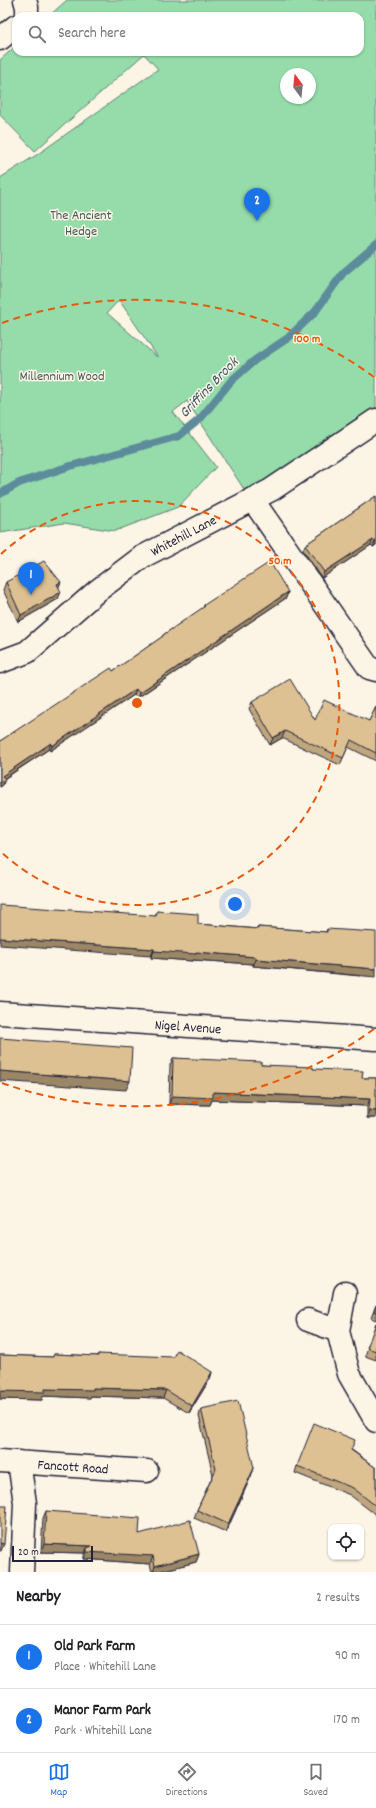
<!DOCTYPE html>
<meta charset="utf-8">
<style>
:root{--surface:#fff;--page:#f6f6f6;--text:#202124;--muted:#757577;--line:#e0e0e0;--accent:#1a73e8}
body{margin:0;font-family:Dekko,sans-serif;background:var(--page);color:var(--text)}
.controls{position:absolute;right:12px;bottom:12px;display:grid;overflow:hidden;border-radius:8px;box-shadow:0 1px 3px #0004}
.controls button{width:36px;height:36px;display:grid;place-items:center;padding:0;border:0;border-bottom:1px solid var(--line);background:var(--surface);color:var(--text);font:20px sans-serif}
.compass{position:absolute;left:280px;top:68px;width:36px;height:36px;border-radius:50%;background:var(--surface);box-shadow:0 1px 3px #0004;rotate:345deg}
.scale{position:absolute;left:12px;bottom:10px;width:81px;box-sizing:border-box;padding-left:4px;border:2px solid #22223b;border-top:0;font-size:11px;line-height:14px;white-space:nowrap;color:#22223b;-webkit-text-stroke:3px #fcf5e5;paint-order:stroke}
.you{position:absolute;left:235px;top:904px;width:14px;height:14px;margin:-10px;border:3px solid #fff;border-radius:50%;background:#1a73e8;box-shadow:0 0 0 6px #1a73e833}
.badge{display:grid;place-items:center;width:26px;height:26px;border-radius:50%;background:var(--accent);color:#fff;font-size:13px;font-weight:700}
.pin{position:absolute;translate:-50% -33px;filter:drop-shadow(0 1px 2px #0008)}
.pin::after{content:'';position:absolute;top:21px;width:14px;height:12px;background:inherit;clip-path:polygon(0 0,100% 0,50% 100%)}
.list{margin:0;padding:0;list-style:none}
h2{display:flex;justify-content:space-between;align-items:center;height:52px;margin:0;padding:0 16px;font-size:17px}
h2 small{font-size:13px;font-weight:400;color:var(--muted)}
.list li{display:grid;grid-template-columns:26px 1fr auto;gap:12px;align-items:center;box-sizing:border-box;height:64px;padding:0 16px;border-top:1px solid var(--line)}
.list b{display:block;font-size:15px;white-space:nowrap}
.list p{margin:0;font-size:13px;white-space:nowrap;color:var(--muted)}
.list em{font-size:13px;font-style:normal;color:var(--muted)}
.icon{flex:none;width:22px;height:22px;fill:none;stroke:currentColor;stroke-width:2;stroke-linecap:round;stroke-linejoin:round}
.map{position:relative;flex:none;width:376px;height:1572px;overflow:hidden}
.search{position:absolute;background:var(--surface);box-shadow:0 1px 3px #0004;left:12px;right:12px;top:12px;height:44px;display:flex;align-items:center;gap:10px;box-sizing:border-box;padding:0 14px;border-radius:12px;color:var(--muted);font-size:15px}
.sheet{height:180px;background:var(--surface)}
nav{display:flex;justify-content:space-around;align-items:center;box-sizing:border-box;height:56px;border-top:1px solid var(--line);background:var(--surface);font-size:11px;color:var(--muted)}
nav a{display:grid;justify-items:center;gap:2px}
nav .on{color:var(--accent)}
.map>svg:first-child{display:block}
.green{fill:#96dcaa;stroke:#5c7f72;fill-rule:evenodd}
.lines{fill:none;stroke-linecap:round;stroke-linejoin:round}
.stream{stroke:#5b8b9c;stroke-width:8}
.minor-casing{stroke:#22223b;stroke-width:25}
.minor{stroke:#fcf5e5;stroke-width:22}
.wall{fill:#bfa67e;stroke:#22223b}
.shaded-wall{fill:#9b8766;stroke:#22223b}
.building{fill:#dec192;stroke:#22223b}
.ring{fill:none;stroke:#e8590c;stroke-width:2;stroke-dasharray:7 5}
.labels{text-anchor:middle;stroke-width:3;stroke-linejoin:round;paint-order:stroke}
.park-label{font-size:14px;fill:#455a5c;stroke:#fcf5e5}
.street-label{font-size:14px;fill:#22223b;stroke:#fcf5e5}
.water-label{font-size:15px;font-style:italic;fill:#3e576c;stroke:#fcf5e5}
.centre{fill:#e8590c;stroke:#fcf5e5;stroke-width:2}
.ring-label{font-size:12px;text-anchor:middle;font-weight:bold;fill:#e8590c;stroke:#fcf5e5;stroke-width:3;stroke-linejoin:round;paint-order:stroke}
</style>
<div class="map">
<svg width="376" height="1572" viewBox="0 0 376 1572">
<rect width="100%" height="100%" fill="#fcf5e5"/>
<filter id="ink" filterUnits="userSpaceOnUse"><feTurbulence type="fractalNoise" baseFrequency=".025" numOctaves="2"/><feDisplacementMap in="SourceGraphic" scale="8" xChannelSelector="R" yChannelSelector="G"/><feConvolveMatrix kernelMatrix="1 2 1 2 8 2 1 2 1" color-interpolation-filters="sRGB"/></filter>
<g filter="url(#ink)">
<path class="green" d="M67 0H376V411L247 494 187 401 173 412 216 467 178 507 115 531 64 523 0 533V178L38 154 158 69 144 54 35 151 0 115V60L16 46V52H360V16H49ZM286 74H310V98H286ZM119 300 157 356V357L107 313Z"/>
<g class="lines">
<path class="stream" d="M0 494 19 483 67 467 179 436 200 419 231 381 255 360 288 338 315 312 343 273 376 245"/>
<g class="minor-casing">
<path id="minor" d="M25 0 27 7V16
M0 39 16 26
M252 499 369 668 376 670
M0 662 27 652 97 591 142 557 271 490 376 420
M0 1013 376 1039
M345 1293 338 1331 349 1374 376 1421
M308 1320 338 1331
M0 1461 147 1471
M19 1462 25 1503 22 1572"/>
</g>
<use href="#minor" class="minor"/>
</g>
<path class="wall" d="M376 496V545L373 547 371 545 322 578 303 550 305 545Z
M6 582 59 588 58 599 18 622 3 590Z
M288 592 286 598 137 698 134 695 50 751 49 749 4 779 3 785 0 787V741L113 671 162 637 163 635 203 608 204 605Z
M252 702 315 720 369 721 376 707V761L348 747 340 765 282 738 270 745 249 709Z
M157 911 198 924 258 929V927L326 932 327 929 360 976 253 966V964L193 960V961L151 958 155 916Z
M173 1058 313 1069 362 1078H376V1118H367V1106L212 1100 210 1105 169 1104 170 1065Z
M376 1305V1320L371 1318Z
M376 1323V1360L365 1356Z
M54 1354 97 1356 98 1354 212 1372 210 1379 189 1413 163 1398 91 1396 90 1398 43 1396 42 1400 0 1399V1355L53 1357Z
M201 1409 254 1468 251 1476 226 1532 194 1518 197 1510 213 1475 199 1416Z
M352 1450 376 1468V1515L350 1495 295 1473 297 1466Z
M46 1511 199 1554 196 1562 157 1572H152L150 1564 84 1559V1555L85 1553 41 1552 43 1518Z"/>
<path class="shaded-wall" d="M373 540 371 545 322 578 324 572Z
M375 541H376V545L373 547Z
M61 582 58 589 57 584Z
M61 592 58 599 18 622 21 615Z
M288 592 286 598 137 698 139 693Z
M136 689 134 695 50 751 52 746Z
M285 731 282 738 270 745 273 738Z
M51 743 49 749 0 781 2 776Z
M5 779 3 785 0 787V783Z
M0 938 154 949 151 956 0 945Z
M154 951 196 952 256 957 253 964 193 960V961L151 958Z
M256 959 376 969V977L253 966Z
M0 1071 130 1081 126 1090 0 1081Z
M213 1092 370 1099 367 1106 212 1100 210 1105 169 1104 172 1096Z
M369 1110 376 1111V1118H367Z
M212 1372 210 1379 189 1413 192 1406Z
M93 1388 166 1390 163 1398 91 1396 90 1398 43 1396 42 1400 0 1399V1391L45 1389Z
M254 1468 251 1476 226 1532 228 1524Z
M0 1543 4 1544 1 1551H0Z
M44 1544 92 1546 153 1556 150 1564 84 1559 87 1552V1548L85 1553 41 1552Z
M199 1554 196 1562 157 1572H153L155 1566Z"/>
<path class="building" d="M376 496V541H375L373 540 324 572 305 545Z
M44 561 61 582 57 584 61 592 21 615 6 582Z
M270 562 288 592 139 693 136 689 52 746 51 743 2 776 5 779 0 783V741L111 668 113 671 163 636V635L205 606 204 605Z
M290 679 315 720 324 700 369 721 376 707V753L351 740 343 758 285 731 273 738 252 702Z
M0 905 156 916 157 911 198 914V924L258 929V927L327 932V929L376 932V969L256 959V957L196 952 195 954 154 951V949L0 938Z
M0 1038 132 1048 130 1081 0 1071Z
M173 1058 261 1062V1065L313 1067V1069L363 1071 362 1078H376V1111L369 1110 370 1099 213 1092V1098L172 1096Z
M376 1305V1312L374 1311Z
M376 1323V1351L367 1348Z
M177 1350 212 1372 192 1406 166 1390 93 1388V1390L45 1389V1392L0 1391V1355L53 1357 54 1354 98 1356V1354L173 1357Z
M238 1401 254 1468 228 1524 197 1510 216 1469 201 1409Z
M314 1423 355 1440 351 1450 376 1468V1506L353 1488 297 1466Z
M0 1506H7L4 1544 0 1543Z
M46 1511 140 1518 139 1534 190 1520 199 1554 155 1566 153 1556 87 1552V1548L92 1546 44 1544Z"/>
</g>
<g class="ring">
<path d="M1 554A202 202 0 1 1 1 852"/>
<path d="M374 1029A403 403 0 0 1 2 1083M2 323A403 403 0 0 1 374 377"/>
</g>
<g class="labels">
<g class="park-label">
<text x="81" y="219">The Ancient<tspan x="81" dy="16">Hedge</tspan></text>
<text x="62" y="380">Millennium Wood</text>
</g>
<g class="street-label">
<text transform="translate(183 535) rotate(-28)" y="5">Whitehill Lane</text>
<text transform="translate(188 1026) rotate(4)" y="5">Nigel Avenue</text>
<text transform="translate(73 1466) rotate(4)" y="5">Fancott Road</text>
</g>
<g class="water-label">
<text transform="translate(208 387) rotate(-46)" y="5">Griffins Brook</text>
</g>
</g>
<circle cx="137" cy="703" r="6" class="centre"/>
<g class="ring-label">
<text x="307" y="342">100 m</text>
<text x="280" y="564">50 m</text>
</g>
</svg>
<div class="controls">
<button><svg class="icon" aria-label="locate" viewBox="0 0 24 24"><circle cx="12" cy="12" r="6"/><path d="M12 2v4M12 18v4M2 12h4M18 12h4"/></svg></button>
</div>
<svg class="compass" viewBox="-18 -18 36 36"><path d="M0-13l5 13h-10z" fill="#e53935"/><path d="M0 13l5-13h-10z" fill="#757577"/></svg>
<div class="scale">20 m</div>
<div class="you"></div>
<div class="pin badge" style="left:31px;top:595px">1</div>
<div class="pin badge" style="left:257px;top:221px">2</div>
<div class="search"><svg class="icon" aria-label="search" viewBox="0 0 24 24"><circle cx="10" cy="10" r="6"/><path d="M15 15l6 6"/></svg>Search here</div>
</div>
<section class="sheet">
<h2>Nearby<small>2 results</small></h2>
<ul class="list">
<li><span class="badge">1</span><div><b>Old Park Farm</b><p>Place · Whitehill Lane</p></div><em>90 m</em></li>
<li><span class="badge">2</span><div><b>Manor Farm Park</b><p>Park · Whitehill Lane</p></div><em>170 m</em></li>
</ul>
</section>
<nav>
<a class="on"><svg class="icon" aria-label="map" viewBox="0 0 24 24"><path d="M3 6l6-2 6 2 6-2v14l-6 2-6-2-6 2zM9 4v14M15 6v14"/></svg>Map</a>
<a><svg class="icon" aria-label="directions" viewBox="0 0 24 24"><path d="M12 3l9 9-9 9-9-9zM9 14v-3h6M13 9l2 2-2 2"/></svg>Directions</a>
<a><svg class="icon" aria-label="saved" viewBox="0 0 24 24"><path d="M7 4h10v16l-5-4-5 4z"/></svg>Saved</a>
</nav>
